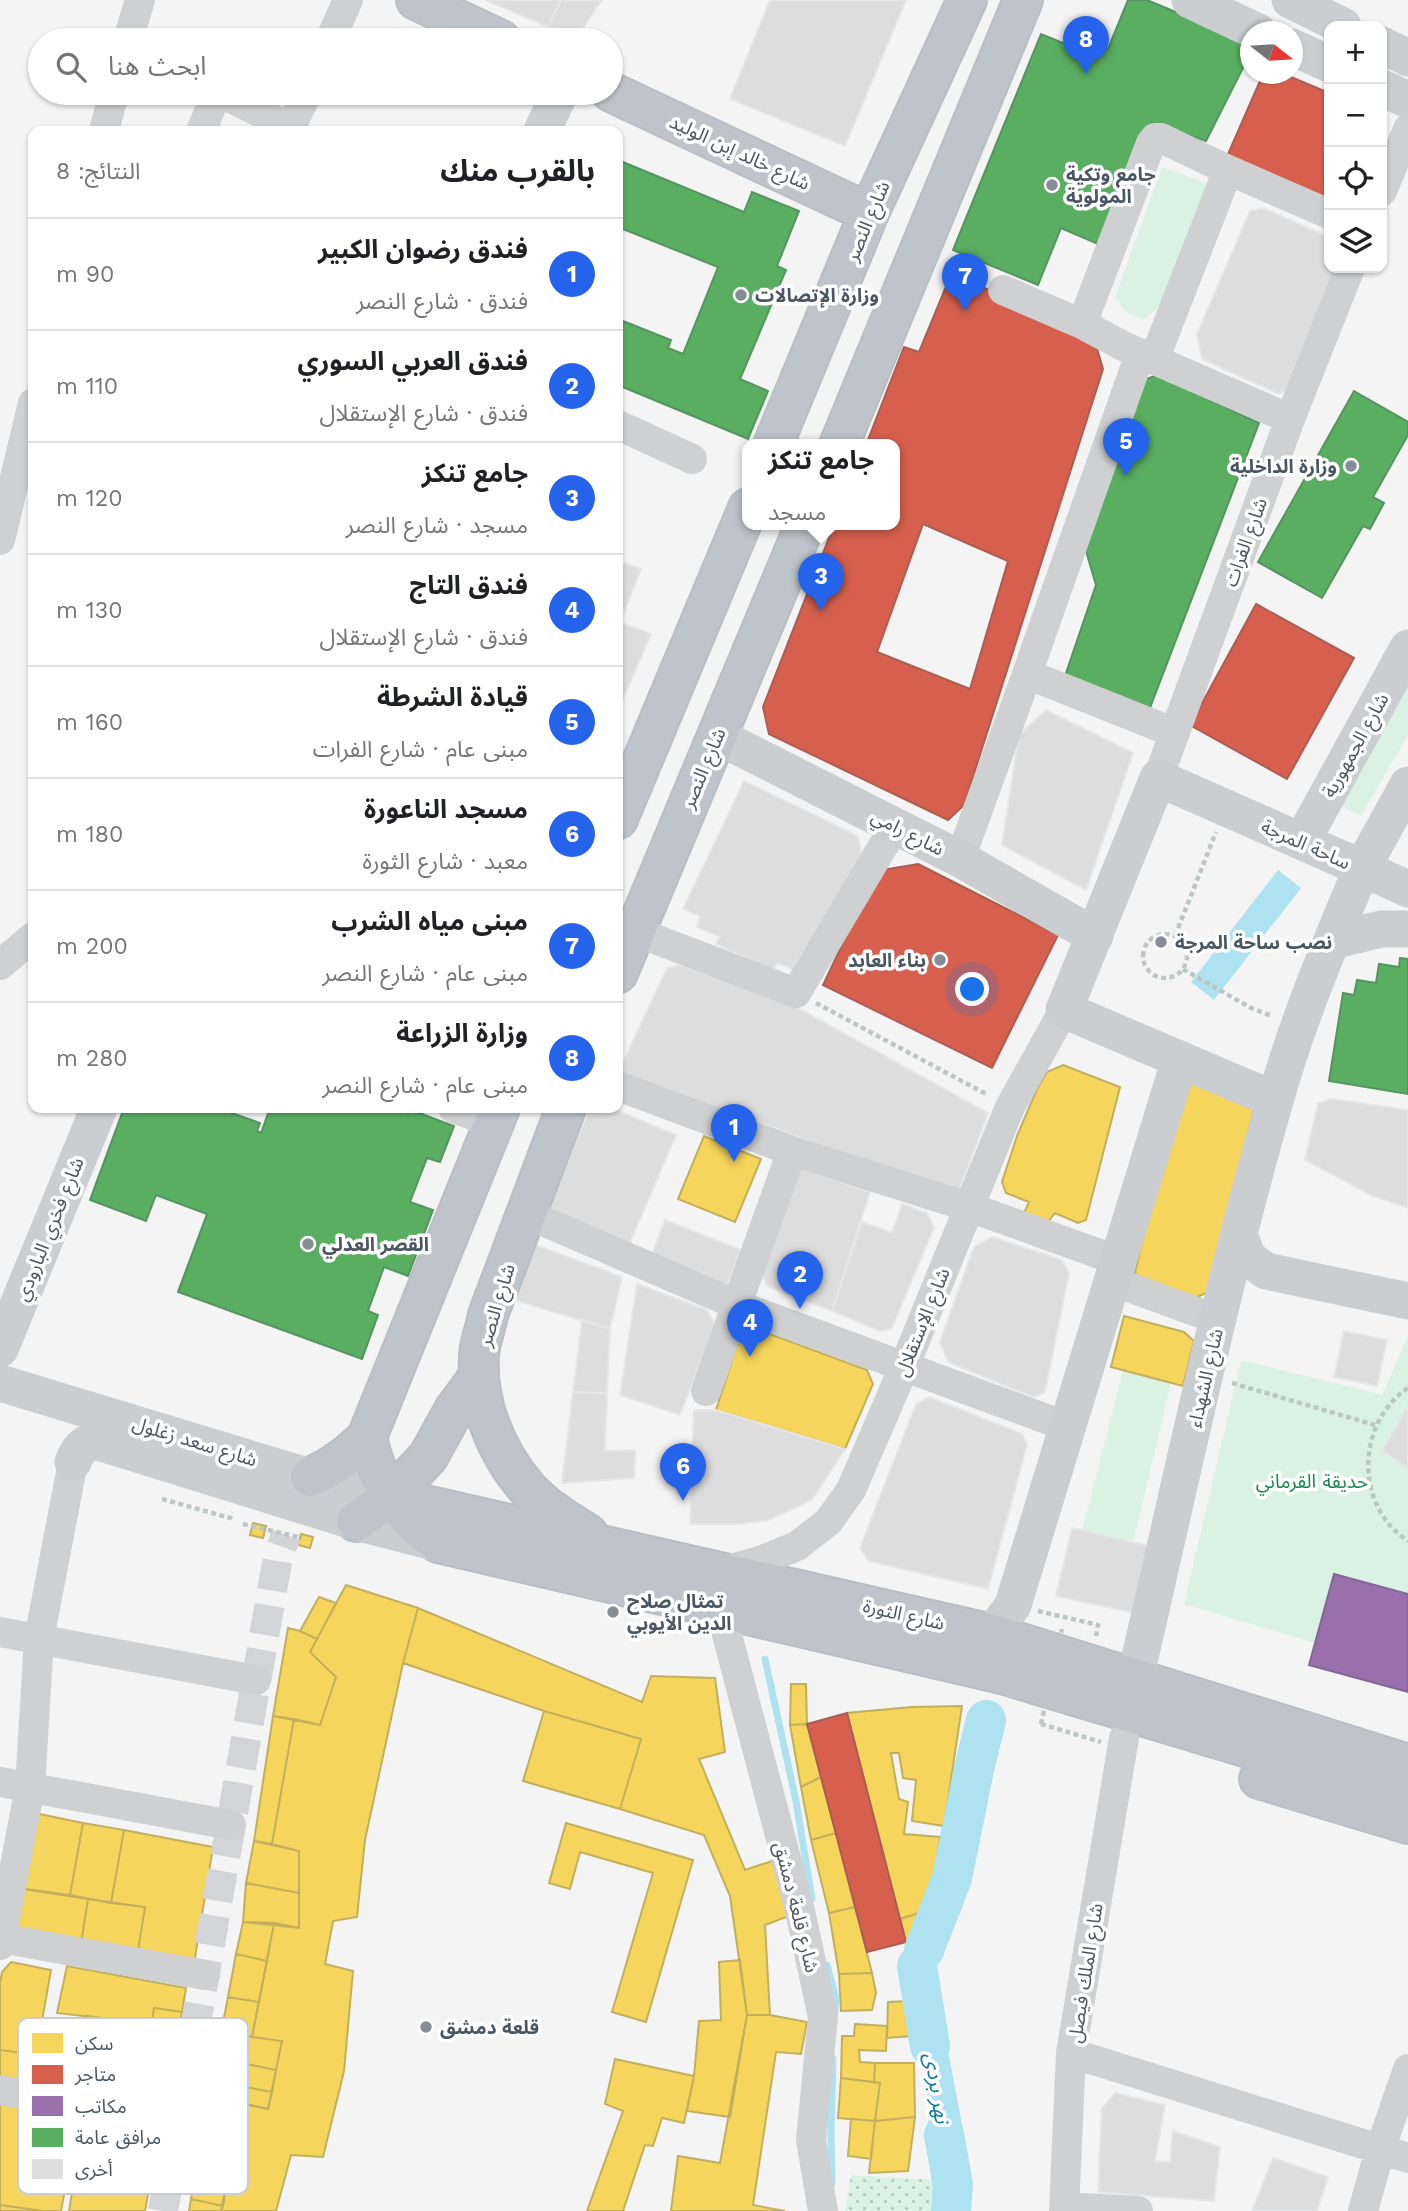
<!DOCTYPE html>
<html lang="ar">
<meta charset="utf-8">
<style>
:root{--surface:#fff;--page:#f2f2f2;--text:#202124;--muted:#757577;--line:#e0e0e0;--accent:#2563eb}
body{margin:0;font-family:"Work Sans","Noto Sans Arabic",sans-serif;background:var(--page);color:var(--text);direction:rtl}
.controls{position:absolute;right:21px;top:21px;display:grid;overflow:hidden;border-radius:14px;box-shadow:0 2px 5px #0004}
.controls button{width:63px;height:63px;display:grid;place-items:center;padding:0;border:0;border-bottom:2px solid var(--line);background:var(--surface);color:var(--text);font:35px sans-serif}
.compass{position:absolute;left:1240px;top:21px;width:63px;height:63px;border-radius:50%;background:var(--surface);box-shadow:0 2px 5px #0004;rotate:107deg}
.you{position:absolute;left:973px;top:990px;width:24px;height:24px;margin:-18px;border:5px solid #fff;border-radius:50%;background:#1a73e8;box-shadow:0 0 0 10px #1a73e833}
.badge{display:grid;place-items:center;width:46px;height:46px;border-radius:50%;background:var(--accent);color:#fff;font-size:23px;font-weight:700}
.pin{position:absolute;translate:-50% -58px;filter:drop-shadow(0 2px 4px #0008)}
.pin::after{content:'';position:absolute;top:37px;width:24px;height:21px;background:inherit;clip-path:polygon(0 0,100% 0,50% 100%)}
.popup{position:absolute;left:742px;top:439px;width:158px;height:91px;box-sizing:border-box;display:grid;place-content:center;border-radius:14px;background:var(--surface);filter:drop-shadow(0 2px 5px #0005);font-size:23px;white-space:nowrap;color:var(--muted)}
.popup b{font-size:26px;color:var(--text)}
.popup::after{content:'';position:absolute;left:50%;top:100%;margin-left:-14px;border:14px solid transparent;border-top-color:var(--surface)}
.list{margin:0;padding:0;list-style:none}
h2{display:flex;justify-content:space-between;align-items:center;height:91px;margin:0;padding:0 28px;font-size:30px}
h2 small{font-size:23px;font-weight:400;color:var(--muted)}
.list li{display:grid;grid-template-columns:46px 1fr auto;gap:21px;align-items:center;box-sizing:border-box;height:112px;padding:0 28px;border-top:2px solid var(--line)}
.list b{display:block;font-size:26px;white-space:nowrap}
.list p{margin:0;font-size:23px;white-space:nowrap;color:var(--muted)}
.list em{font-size:23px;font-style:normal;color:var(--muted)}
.icon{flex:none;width:38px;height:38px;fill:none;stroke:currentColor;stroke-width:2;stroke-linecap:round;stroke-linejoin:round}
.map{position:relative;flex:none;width:1408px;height:2211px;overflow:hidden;direction:ltr}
.search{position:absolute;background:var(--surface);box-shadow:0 2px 5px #0004;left:28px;top:28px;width:595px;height:77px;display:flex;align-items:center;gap:18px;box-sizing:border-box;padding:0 24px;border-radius:38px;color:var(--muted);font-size:26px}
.panel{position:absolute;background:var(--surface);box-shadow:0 2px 5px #0004;left:28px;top:126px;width:595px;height:987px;border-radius:14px;direction:rtl}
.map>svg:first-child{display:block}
.grass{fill:url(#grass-dots)}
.park{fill:#d9f2e3}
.water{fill:#aee2f0}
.homes{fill:#f6d55c;stroke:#c2af5e;stroke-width:2}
.shops{fill:#d6604d;stroke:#ac5d53;stroke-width:2;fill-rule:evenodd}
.offices{fill:#9970ab;stroke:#816895;stroke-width:2}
.public{fill:#5aae61;stroke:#559461;stroke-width:2}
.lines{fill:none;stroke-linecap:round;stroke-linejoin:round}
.stream{stroke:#aee2f0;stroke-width:7}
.river{stroke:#aee2f0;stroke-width:40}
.building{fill:#ddddde;stroke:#e5e6e7;stroke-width:2}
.minor-tunnel{stroke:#d2d4d7;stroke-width:30;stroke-dasharray:30 15;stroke-linecap:butt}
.highway-casing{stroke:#b9bec3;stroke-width:42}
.path{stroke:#bcc7c4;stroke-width:4.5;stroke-dasharray:5 3.5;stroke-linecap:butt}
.minor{stroke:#ced0d2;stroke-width:30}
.major{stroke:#caced1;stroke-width:37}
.highway{stroke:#bec4c9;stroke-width:38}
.path-bridge{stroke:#bcc7c4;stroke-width:4.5;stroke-dasharray:5 3.5;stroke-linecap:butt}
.poi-dot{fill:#868d94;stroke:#fff;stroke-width:2.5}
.labels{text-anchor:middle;stroke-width:7;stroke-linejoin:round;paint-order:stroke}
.street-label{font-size:19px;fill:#4a5661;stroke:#fff}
.poi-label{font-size:19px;font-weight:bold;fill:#4a5661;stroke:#fff;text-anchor:start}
.park-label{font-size:19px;fill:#17864f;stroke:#fff}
.water-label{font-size:21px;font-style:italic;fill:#0c7c9b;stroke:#fff}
.key{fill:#fff;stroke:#c9ccd0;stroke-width:2}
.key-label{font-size:19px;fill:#4a5661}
</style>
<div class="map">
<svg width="1408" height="2211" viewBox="0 0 1408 2211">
<defs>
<pattern id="grass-dots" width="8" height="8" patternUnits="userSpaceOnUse" patternTransform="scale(1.75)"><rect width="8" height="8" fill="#d9f2e3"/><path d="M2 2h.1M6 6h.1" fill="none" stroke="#b2c7bb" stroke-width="1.8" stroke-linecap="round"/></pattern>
</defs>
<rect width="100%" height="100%" fill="#f4f4f4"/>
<path class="grass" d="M851 2175 936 2180 940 2211H845Z"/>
<path class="park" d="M1162 167 1211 185 1170 297 1143 320 1126 312 1115 297Z
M1408 675V735L1361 816 1336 804Z
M1408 1336V1594L1334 1574 1315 1643 1184 1604 1241 1360 1382 1395Z
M1123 1370 1171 1383 1133 1543 1082 1531Z"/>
<path class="water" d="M1278 870 1301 888 1214 1000 1191 982Z
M922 1993 938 1998 968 2156 970 2211H951L953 2185 929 2129Z"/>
<path class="homes" d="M1063 1065 1120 1087 1086 1220 1078 1223 1055 1213 1047 1223 1024 1213 1029 1202 1006 1193 1002 1182 1017 1136 1037 1089 1047 1072Z
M1179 1081 1247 1094 1254 1108 1211 1291 1195 1298 1145 1284 1135 1273Z
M704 1136 761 1159 735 1222 678 1199Z
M1124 1316 1184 1332 1194 1341 1183 1386 1111 1367Z
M759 1330 867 1370 873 1384 845 1449 716 1410 741 1333Z
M253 1523 266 1526 263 1538 250 1535Z
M301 1534 313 1537 310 1548 298 1545Z
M346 1585 418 1608 403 1663 365 1840 357 1917 333 1921 325 1964 353 1971 344 2071 323 2157 291 2155 276 2211H221L242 2103 268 2109 276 2070 282 2041 252 2037 274 1923 299 1928V1851L272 1844 294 1719 320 1725 336 1677 310 1652Z
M319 1597 336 1603 317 1639 300 1631Z
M418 1608 642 1702 651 1676 715 1678 725 1752 699 1759 745 1870 772 1861 789 1916 765 1925 770 2015H747L730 1896 704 1835 620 1809 641 1739 544 1711 403 1663Z
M288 1628 300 1631 317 1639 310 1652 336 1677 320 1725 273 1716Z
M791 1684H806L807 1724 790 1725Z
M962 1706 944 1826 912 1821 916 1780 903 1778 899 1753H891L899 1799 908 1802 904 1834 940 1837 934 1881 925 1911 900 1919 847 1713 912 1707Z
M544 1711 641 1739 620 1809 523 1781Z
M273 1716 294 1719 272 1844 254 1841Z
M807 1724 821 1777 801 1787 790 1725Z
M821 1777 836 1833 811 1840 801 1787Z
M30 1812 83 1823 70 1895 17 1888Z
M83 1823 124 1830 111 1903 70 1895Z
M566 1823 693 1860 646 2022 612 2012 653 1873 580 1852 570 1889 549 1883Z
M124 1830 213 1847 194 1964 137 1957 145 1907 111 1903Z
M836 1833 855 1907 829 1913 811 1840Z
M254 1841 299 1851V1893L246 1883Z
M246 1883 299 1893V1928L243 1922Z
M17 1888 88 1899 80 1950 8 1932Z
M88 1899 145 1907 137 1957 80 1950Z
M855 1907 872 1973 839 1974 829 1913Z
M925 1911 923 1930 906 1942 900 1919Z
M243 1922 274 1923 267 1961 236 1954Z
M236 1954 267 1961 259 2002 228 1997Z
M740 1960 747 2015 730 2117 687 2111 694 2076 699 2021 721 2020 719 1962Z
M11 1962 51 1970 36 2055 0 2050V1983L2 1972Z
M67 1966 186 1988 182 2012 154 2008 151 2029 128 2027 126 2021 57 2013Z
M872 1973 876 1993 872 2010 841 2011 839 1974Z
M228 1997 259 2002 252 2037 222 2028Z
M910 2001 912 2036 887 2038 888 2002Z
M154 2008 182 2012 167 2085 117 2076 128 2027 151 2029Z
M747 2015H770L807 2022 801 2054 776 2052 753 2205 785 2211H671L678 2156 720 2163Z
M87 2016 126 2021 128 2027 116 2087 85 2084 91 2040 84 2039Z
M855 2024 887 2026 886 2051 859 2050 860 2062 875 2063 874 2082 841 2078 842 2036H854Z
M222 2028 252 2037 282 2041 276 2070 218 2058Z
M39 2037 74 2043 65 2095 30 2089Z
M0 2050 36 2055 30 2089 0 2085Z
M218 2058 276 2070 272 2092 212 2081Z
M615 2059 694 2076 684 2123 662 2118 653 2146 645 2145 623 2211H587L623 2111 605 2104Z
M875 2063H914L915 2117 875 2121 880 2083 874 2082Z
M117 2076 167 2085 162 2114 128 2108 132 2089 116 2087Z
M841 2078 880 2083 875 2121 838 2118Z
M212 2081 272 2092 268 2109 210 2098Z
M85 2084 132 2089 128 2108 82 2103Z
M210 2098 242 2103 236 2135 204 2129 201 2121 203 2110Z
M7 2102 65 2116 72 2124 75 2136 61 2211H43L0 2205V2105Z
M915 2117 908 2171 869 2173 875 2121Z
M851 2119 875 2121 871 2159 848 2156Z
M117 2127 159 2135 145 2211H69L79 2149 86 2139 103 2128Z
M204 2129 236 2135 228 2179 196 2173Z
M196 2173 228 2179 223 2206 191 2199Z
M191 2199 223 2206 221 2211H189Z
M0 2205 43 2211H0Z"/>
<path class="shops" d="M1263 74H1284L1329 93V207L1225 161Z
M952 272 1095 342 1103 369 964 805 948 820 769 734 763 707 834 525H894V445H866L904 347 919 352ZM923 524 1008 561 970 689 877 652Z
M1256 604 1354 658 1287 779 1190 725Z
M918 864 1058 935 992 1068 823 985 877 871Z
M847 1713 906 1942 867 1952 807 1724Z"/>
<path class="offices" d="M1334 1574 1408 1594V1692L1309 1665Z"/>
<path class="public" d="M1128 0H1147L1250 43V54L1206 141 1152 123 1098 244 1061 228 1038 285 953 250 1041 34 1090 54 1108 49Z
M618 160 744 212 752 192 799 211 777 266 786 270 740 379 768 391 748 439 618 385V319L671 340 668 348 683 354 718 267 618 227Z
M1157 375 1259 423 1148 713 1063 682 1096 585 1086 551 1138 382Z
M1354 391 1408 422V435L1373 497 1384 503 1370 529 1363 526 1322 598 1258 562Z
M1400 958 1408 959V1094L1329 1081 1343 993 1354 995 1357 980 1376 983 1379 964 1399 967Z
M124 1108H218L260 1123 257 1131 261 1133 270 1108H393L408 1113 414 1111 454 1126 440 1162 427 1158 410 1202 433 1210 408 1276 384 1267 368 1311 378 1315 362 1359 178 1292 207 1214 156 1195 146 1221 90 1200Z"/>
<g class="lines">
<path class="stream" d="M765 1659 796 1801 812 1899
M827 1965 836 1999 835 2012
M832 2183 831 2132 833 2059"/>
<path class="river" d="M924 1950 952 1878 974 1769 986 1720
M917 1966 930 2046
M944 2135 953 2185 951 2211"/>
</g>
<path class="building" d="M486 0H561L548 27Z
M561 0H602L580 32 548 27Z
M770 0H906L845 146 730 99Z
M1263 208 1329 237V268H1337L1295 386 1279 394 1202 359 1197 334 1250 211Z
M618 561 641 569 620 622 651 634 618 711Z
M1046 710 1133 753 1086 890 1002 845 1019 735Z
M744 781 858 836 862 858 793 969 777 963 773 971 716 944 720 937 697 927 700 916 683 909Z
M679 965 778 997 988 1113 958 1193 803 1139 732 1112 719 1118 618 1073 667 968Z
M1332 1099 1408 1110V1208L1371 1195 1305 1160 1318 1103Z
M590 1108H611L676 1135 629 1245 547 1210Z
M800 1168 870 1192 832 1311 767 1286 760 1272Z
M902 1204 927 1213 934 1227 892 1328 880 1331 832 1311 862 1222 892 1233Z
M665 1220 741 1250 727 1285 652 1255Z
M992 1237 1062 1260 1069 1273 1045 1392 1033 1397 948 1362 940 1342 974 1247Z
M530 1243 622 1277 610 1329 511 1299Z
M637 1284 707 1310 715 1325 680 1415 620 1395Z
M582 1320 610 1329 607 1393 573 1392Z
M1344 1331 1387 1340 1377 1386 1334 1377Z
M573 1392 607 1393 605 1451 635 1450 634 1478 562 1483Z
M929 1397 1022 1434 1027 1445 988 1589 869 1561 860 1548 916 1404Z
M1408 1406V1468L1382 1451Z
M694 1410H716L845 1449 812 1500 769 1520 739 1524H690Z
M1072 1528 1149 1546 1134 1613 1056 1596Z
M1115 2093 1165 2105 1155 2161 1170 2162 1173 2131 1220 2147 1214 2201 1098 2192 1102 2108Z
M1273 2158 1328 2177 1317 2211H1252Z"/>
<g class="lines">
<path class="minor-tunnel" d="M163 2211 278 1557 286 1535"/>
<g class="highway-casing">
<path id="highway" d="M416 0 501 40
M611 92 869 213
M773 445 869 213 967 0
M839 445 1023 0
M618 819 748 508
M618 973 805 525
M500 1108 367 1437C376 1483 400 1516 438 1543L1002 1674 1408 1796
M566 1108 488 1315C486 1326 482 1337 480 1347 473 1397 495 1451 527 1488 544 1507 567 1521 588 1534
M310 1477C333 1467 349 1455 367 1437
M390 1497 992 1634 1408 1764
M356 1522 390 1497 428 1457 454 1410 479 1376
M1259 1779 1408 1824"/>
</g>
<path class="path" d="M945 263 982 280
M1143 956a22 22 0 1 1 44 0a22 22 0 1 1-44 0Z
M1175 936 1216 832
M1183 969 1251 1008 1272 1016
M816 1003 988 1095
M1232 1383 1375 1425
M1408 1388C1356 1423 1354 1506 1408 1541
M162 1499 230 1518 232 1512
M243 1524 302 1538
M1038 1611 1098 1625 1096 1636
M1041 1724 1101 1742"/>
<path class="minor" d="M128 40 140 0
M330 40 348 0
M221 93 291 128
M104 131 114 93
M201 131 217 93
M289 131 307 93
M1382 191 1408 129
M1003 290 1082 324 1125 347 1290 419
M1082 324 1151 143 1155 138H1161L1228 170 1329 214
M1154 360 1228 170
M618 425 692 459
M0 540 33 403
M1027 674 1140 354
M1158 778 1290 419 1350 268
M960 859 1027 674 1175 733
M634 931 796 993 895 826
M0 965 33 937
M618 1086 792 1151 969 1207 1119 1261
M453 1108 494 1123
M527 1214 737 1305 1068 1427
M1112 1281 1219 1320
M706 1391 792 1151
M720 1572 760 1561 797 1546 828 1522 851 1490 904 1367 1010 1107 1064 1010
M720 1608 800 1911 823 2017 811 2140 823 2211
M0 1632 256 1680
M0 1782 231 1825
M0 1938 205 1975
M0 1945 30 1787 39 1639 73 1462
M1071 2053 1408 2158
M0 2090 179 2122
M1064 2207 1138 2211
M1064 2211 1071 2053 1124 1738
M1363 2211 1380 2150 1408 2069"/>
<path class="major" d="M1190 0 1258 32
M1290 0 1343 26
M1382 45 1408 58
M1292 47 1329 64
M1382 88 1408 100
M542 131 560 93
M717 736 960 859 1095 936
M1408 785 1362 868 1408 889
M1302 841 1408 648
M1332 941 1381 929H1408
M1240 1237 1248 1258 1266 1271 1408 1301
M0 1349 99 1108
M0 1383 310 1477 390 1497
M73 1462C79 1447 85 1440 102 1443L356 1522 438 1543
M992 1634 1013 1605 1180 1059
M1140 1657C1183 1472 1222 1284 1275 1101 1297 1022 1330 944 1362 868L1158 778 1064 1010 1275 1100"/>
<use href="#highway" class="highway"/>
<path class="path-bridge" d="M1041 1724 1062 1629"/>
</g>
<g class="poi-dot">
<circle cx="1052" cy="185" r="7"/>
<circle cx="741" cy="295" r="7"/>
<circle cx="1351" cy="466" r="7"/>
<circle cx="1161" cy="942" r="7"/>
<circle cx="940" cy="960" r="7"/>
<circle cx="308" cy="1244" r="7"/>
<circle cx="613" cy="1612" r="7"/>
<circle cx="426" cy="2027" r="7"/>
</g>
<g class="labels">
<g class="street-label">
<text transform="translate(740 152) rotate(25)" y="7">شارع خالد إبن الوليد</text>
<text transform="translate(867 221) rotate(-67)" y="7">شارع النصر</text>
<text transform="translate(1245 542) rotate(-70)" y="7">شارع الفرات</text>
<text transform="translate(1355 745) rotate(-61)" y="7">شارع الجمهورية</text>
<text transform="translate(703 768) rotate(-67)" y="7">شارع النصر</text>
<text transform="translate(908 832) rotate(27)" y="7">شارع رامي</text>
<text transform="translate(1306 844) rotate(24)" y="7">ساحة المرجة</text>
<text transform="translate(49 1229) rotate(-68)" y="7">شارع فخري البارودي</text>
<text transform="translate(496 1305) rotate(-73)" y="7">شارع النصر</text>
<text transform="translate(922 1322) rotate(-68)" y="7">شارع الإستقلال</text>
<text transform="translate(1205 1378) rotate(-77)" y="7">شارع الشهداء</text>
<text transform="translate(195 1441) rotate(17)" y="7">شارع سعد زغلول</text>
<text transform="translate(904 1614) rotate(13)" y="7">شارع الثورة</text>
<text transform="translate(797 1907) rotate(76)" y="7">شارع قلعة دمشق</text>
<text transform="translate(1085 1973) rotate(-81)" y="7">شارع الملك فيصل</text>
</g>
<g class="poi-label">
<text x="1066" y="181">جامع وتكية<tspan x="1066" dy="22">المولوية</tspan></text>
<text x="755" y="302">وزارة الإتصالات</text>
<text x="1337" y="473" text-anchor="end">وزارة الداخلية</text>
<text x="1175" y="949">نصب ساحة المرجة</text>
<text x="926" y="967" text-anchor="end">بناء العابد</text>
<text x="322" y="1251">القصر العدلي</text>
<text x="627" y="1608">تمثال صلاح<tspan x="627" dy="22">الدين الأيوبي</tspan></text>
<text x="440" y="2034">قلعة دمشق</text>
</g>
<g class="park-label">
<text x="1312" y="1488">حديقة القرماني</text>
</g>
<g class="water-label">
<text transform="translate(937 2088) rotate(81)" y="7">نهر بردى</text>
</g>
</g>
<rect x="18" y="2018" width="230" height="176" rx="10" class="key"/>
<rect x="32" y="2033" width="31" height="20" fill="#f6d55c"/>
<rect x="32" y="2065" width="31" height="19" fill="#d6604d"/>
<rect x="32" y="2096" width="31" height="20" fill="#9970ab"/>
<rect x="32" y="2128" width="31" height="19" fill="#5aae61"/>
<rect x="32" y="2159" width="31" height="20" fill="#ddddde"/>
<g class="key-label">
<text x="75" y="2050">سكن</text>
<text x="75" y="2081">متاجر</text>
<text x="75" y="2113">مكاتب</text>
<text x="75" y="2144">مرافق عامة</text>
<text x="75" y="2176">أخرى</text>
</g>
</svg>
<div class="controls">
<button>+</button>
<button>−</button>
<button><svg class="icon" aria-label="locate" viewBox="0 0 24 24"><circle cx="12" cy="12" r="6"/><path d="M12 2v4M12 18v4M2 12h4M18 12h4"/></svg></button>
<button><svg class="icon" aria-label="layers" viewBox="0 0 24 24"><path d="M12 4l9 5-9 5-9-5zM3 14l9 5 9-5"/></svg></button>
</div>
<svg class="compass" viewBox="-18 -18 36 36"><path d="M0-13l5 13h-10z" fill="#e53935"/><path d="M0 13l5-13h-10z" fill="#757577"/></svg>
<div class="you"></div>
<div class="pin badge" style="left:734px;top:1162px">1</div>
<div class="pin badge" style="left:800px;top:1309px">2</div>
<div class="pin badge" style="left:821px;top:611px">3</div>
<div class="popup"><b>جامع تنكز</b>مسجد</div>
<div class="pin badge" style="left:750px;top:1357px">4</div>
<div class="pin badge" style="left:1126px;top:476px">5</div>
<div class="pin badge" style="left:683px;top:1501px">6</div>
<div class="pin badge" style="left:965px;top:311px">7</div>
<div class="pin badge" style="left:1086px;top:74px">8</div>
<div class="search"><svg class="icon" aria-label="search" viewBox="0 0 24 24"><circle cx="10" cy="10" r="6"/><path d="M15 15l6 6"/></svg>ابحث هنا</div>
<section class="panel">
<h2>بالقرب منك<small>النتائج: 8</small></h2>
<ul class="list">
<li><span class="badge">1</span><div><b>فندق رضوان الكبير</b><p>فندق · شارع النصر</p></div><em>90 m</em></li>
<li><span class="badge">2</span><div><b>فندق العربي السوري</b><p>فندق · شارع الإستقلال</p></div><em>110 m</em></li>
<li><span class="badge">3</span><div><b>جامع تنكز</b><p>مسجد · شارع النصر</p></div><em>120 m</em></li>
<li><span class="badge">4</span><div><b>فندق التاج</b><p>فندق · شارع الإستقلال</p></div><em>130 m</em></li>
<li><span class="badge">5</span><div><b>قيادة الشرطة</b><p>مبنى عام · شارع الفرات</p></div><em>160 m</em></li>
<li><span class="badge">6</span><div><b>مسجد الناعورة</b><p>معبد · شارع الثورة</p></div><em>180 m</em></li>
<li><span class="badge">7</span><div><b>مبنى مياه الشرب</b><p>مبنى عام · شارع النصر</p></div><em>200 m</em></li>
<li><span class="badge">8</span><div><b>وزارة الزراعة</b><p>مبنى عام · شارع النصر</p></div><em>280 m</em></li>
</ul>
</section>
</div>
